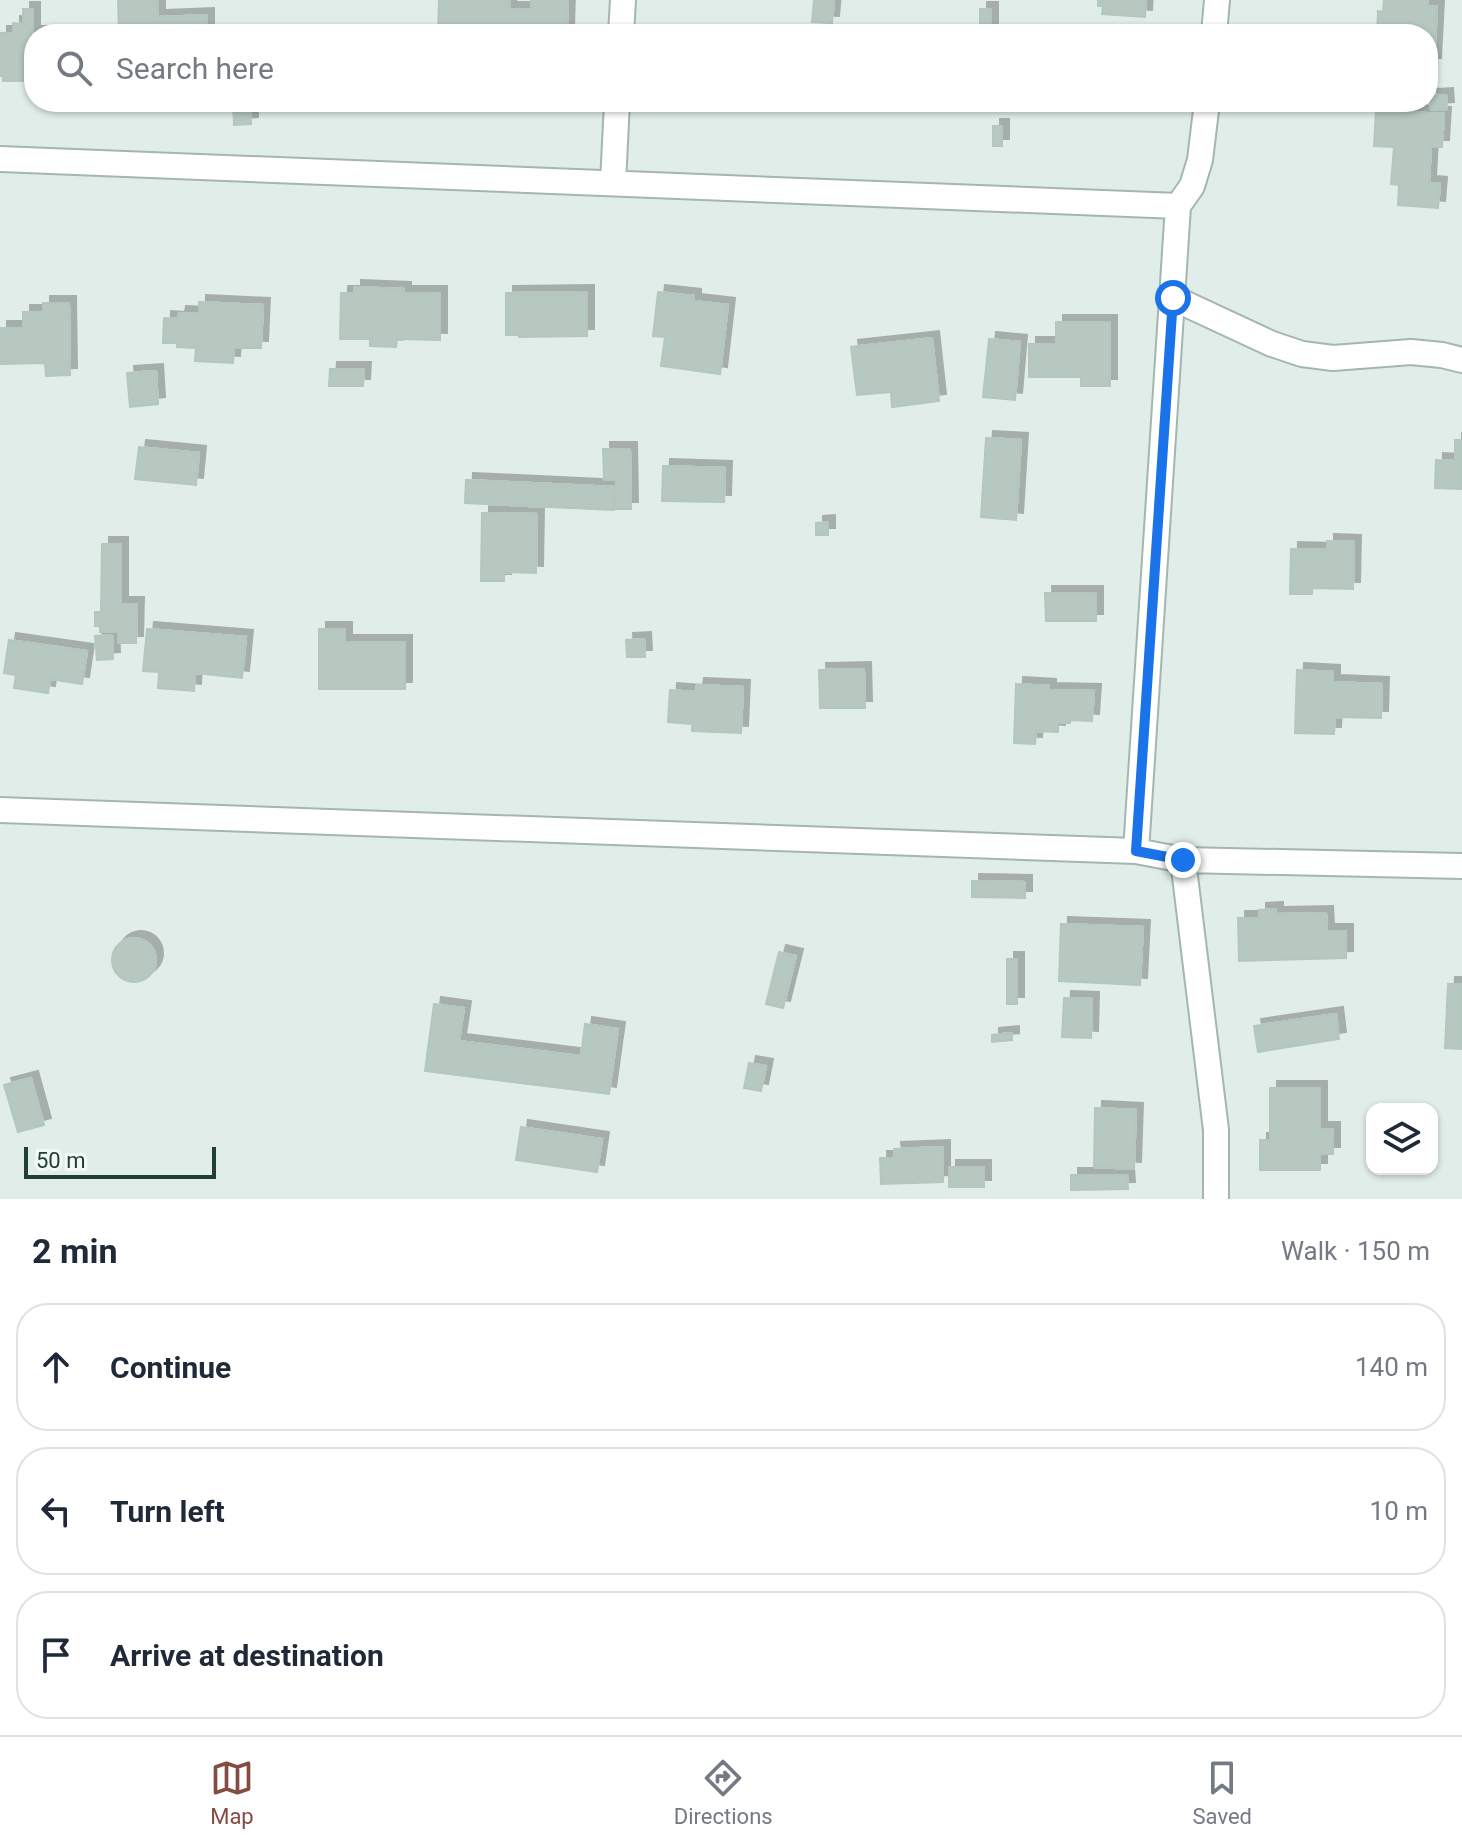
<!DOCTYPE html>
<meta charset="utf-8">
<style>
:root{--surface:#fff;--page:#f2f2f3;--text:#1f2937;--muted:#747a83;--line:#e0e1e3;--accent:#844c41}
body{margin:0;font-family:Roboto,sans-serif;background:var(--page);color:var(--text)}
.controls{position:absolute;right:24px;bottom:24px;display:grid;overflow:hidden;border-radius:16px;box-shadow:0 2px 6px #0004}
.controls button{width:72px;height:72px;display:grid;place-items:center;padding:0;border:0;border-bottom:2px solid var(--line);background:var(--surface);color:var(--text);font:40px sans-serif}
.scale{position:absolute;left:24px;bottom:20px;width:192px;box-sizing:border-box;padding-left:8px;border:4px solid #204036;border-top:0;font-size:22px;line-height:28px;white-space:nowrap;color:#204036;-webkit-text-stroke:6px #f2f9f5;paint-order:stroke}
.stop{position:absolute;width:24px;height:24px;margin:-18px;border:6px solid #1a73e8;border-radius:50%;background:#fff}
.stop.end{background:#1a73e8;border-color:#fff;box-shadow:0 2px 8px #0008}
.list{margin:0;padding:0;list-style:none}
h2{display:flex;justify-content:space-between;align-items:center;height:104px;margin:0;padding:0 32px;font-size:34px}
h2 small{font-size:26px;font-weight:400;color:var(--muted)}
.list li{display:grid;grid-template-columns:52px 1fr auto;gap:24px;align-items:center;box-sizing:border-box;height:128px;margin:0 16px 16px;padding:0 16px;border:2px solid var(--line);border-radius:32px}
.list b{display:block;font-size:30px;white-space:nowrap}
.list em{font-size:26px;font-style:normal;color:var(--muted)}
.icon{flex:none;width:44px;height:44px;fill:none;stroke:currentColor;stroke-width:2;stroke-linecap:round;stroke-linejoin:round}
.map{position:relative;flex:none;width:1462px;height:1199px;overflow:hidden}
.search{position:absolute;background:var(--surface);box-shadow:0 2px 6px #0004;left:24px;right:24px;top:24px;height:88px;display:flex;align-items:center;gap:20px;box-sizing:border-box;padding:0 28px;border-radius:32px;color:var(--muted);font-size:30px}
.sheet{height:536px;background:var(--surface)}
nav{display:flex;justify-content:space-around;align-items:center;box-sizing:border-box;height:112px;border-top:2px solid var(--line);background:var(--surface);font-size:22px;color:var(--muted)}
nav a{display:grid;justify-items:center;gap:4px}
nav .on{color:var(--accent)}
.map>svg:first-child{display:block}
.building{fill:#b6c8c0;stroke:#b3c7be;stroke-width:2;filter:url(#shadow)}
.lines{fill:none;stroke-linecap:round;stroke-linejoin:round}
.minor-casing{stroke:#a3b6af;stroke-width:28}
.minor{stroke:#fff;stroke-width:24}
.route{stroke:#1a73e8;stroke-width:10}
</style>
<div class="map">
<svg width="1462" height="1199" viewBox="0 0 1462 1199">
<defs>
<filter id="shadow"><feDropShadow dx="7" dy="-7" stdDeviation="0" flood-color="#0004"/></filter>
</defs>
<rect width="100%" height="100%" fill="#e1ede8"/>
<path class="building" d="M118 0H158V17L207 15V34H119Z
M439 0H510L509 9H531V0H568L567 34H459V33L438 32Z
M814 0H834L832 23 812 22Z
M1098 0H1146L1145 17 1102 14 1103 6H1098Z
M1384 0H1428L1427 6 1437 7 1434 65H1428V34H1377L1378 11 1383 12Z
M23 9H33V33H45V34H34V81H3V76H0V33H13V23L23 24Z
M980 9H991V32H980Z
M1446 95 1447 109 1431 110 1430 96Z
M233 102H250L251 124 234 125Z
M1376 110 1444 114 1442 147H1431L1429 183 1440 184 1438 208 1398 205 1399 185 1391 184 1394 147 1374 146Z
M993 126H1002V146H993Z
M354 287 404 289V293H440V340L397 339 396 347 370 346V339H340L341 293H354Z
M587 292V336L519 337V335H506V293Z
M658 292 694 296V301L728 305 720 374 661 366 665 337 653 336Z
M199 302 263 305 261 348H234L233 363 195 361 196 348 177 347V343H163L164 318 178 319 179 313 199 314Z
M43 303H69L70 375 46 376 45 363 0 364V328H23V312H43Z
M1056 322H1110V386H1081V377H1029V344H1056Z
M932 338 939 401 892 407 891 392 857 395 851 347Z
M989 339 1020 342 1015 400 983 397Z
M330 369H364L363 386H329Z
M156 371 158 404 130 407 127 373Z
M986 438 1021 440 1016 520 981 517Z
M1455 440H1462V489L1435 488 1436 460 1455 461Z
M139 447 199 453 196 485 135 479Z
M603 449H630L631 509H616V480H604Z
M663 466 725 468 724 502 662 501Z
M466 480 615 487 614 510 465 503Z
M482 513 537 514 536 573 504 572V581H481Z
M828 522V535H816V523Z
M1327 541 1354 542 1353 589 1312 588V594H1290L1291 549 1327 550Z
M102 544H121V604H137L136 643H118V632H100V626H95V612H101Z
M1045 593H1096V621H1046Z
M147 629 246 637 242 678 195 673 194 691 158 688 159 672 143 671Z
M319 629H345V642H405V689H319Z
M112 635 113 659 97 660 95 636Z
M644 639 645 657H627L626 640Z
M9 640 87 651 82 684 50 679 48 693 14 688 16 675 4 673Z
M864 669 865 708H820L819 670Z
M1297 670 1333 672V682L1382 684 1381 718 1335 717 1334 734 1295 733Z
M1016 684 1049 686V690L1094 691 1092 721 1070 720V723H1058V732L1036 731 1035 744 1014 743Z
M697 685 743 687 741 733 692 731V724L668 722 670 690 696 692Z
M972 881 1025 882V898L972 897Z
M1276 909V914L1326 913 1327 931H1346V958L1239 961 1238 918H1259V910Z
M1061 924 1143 927 1140 985 1059 981Z
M112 960a22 22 0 1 1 44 0a22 22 0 1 1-44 0Z
M779 952 796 956 783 1008 766 1004Z
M1007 959H1017V1004H1007Z
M1448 984H1462V1049L1445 1048Z
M1064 998 1092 999 1091 1038 1062 1037Z
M434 1004 464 1008 459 1041 581 1056 585 1024 618 1029 609 1094 425 1071Z
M1336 1014 1339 1039 1258 1052 1254 1026Z
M1012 1033V1040L992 1042V1035Z
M749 1063 766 1066 761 1091 744 1088Z
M31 1078 44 1125 18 1132 4 1085Z
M1270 1088H1320V1129H1333V1154H1320V1170H1260V1140H1270Z
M1095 1108 1136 1110 1134 1169 1094 1167Z
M521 1127 602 1139 597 1172 516 1160Z
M943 1147V1182L881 1184 880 1158H895L894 1149Z
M949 1167H984V1187H949Z
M1071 1175H1127L1128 1189 1071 1190Z"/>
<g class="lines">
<g class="minor-casing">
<path id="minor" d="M621 34 623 0
M1214 34 1217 0
M0 159 1178 206 1136 851
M613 183 617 102
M1178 206 1192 186 1200 160 1207 102
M1173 298 1272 344 1302 354 1333 358 1411 352 1442 355 1462 360
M0 810 1136 851 1183 860 1462 866
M1183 860 1216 1130V1199"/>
</g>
<use href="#minor" class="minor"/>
</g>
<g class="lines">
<path class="route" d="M1173 298 1136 851 1183 860"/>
</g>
</svg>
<div class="controls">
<button><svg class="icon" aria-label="layers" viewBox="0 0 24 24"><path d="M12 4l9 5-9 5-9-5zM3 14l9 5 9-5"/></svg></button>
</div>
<div class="scale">50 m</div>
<div class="stop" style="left:1173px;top:298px"></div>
<div class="stop end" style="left:1183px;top:860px"></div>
<div class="search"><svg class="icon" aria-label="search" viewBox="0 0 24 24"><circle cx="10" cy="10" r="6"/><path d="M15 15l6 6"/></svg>Search here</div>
</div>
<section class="sheet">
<h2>2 min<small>Walk · 150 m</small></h2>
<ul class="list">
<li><svg class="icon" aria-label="ahead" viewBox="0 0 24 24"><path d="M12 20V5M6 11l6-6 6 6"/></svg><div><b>Continue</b></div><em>140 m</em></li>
<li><svg class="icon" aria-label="left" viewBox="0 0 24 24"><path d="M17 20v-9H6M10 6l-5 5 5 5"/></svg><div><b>Turn left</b></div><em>10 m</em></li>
<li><svg class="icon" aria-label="arrive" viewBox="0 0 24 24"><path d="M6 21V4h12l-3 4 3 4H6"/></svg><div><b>Arrive at destination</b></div></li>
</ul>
</section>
<nav>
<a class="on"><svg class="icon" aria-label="map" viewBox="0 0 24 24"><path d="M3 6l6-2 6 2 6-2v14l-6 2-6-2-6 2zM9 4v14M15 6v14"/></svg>Map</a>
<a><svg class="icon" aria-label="directions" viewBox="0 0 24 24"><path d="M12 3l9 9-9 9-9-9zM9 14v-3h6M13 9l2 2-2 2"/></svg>Directions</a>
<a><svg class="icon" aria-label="saved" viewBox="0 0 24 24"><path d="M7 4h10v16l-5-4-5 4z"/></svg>Saved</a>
</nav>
